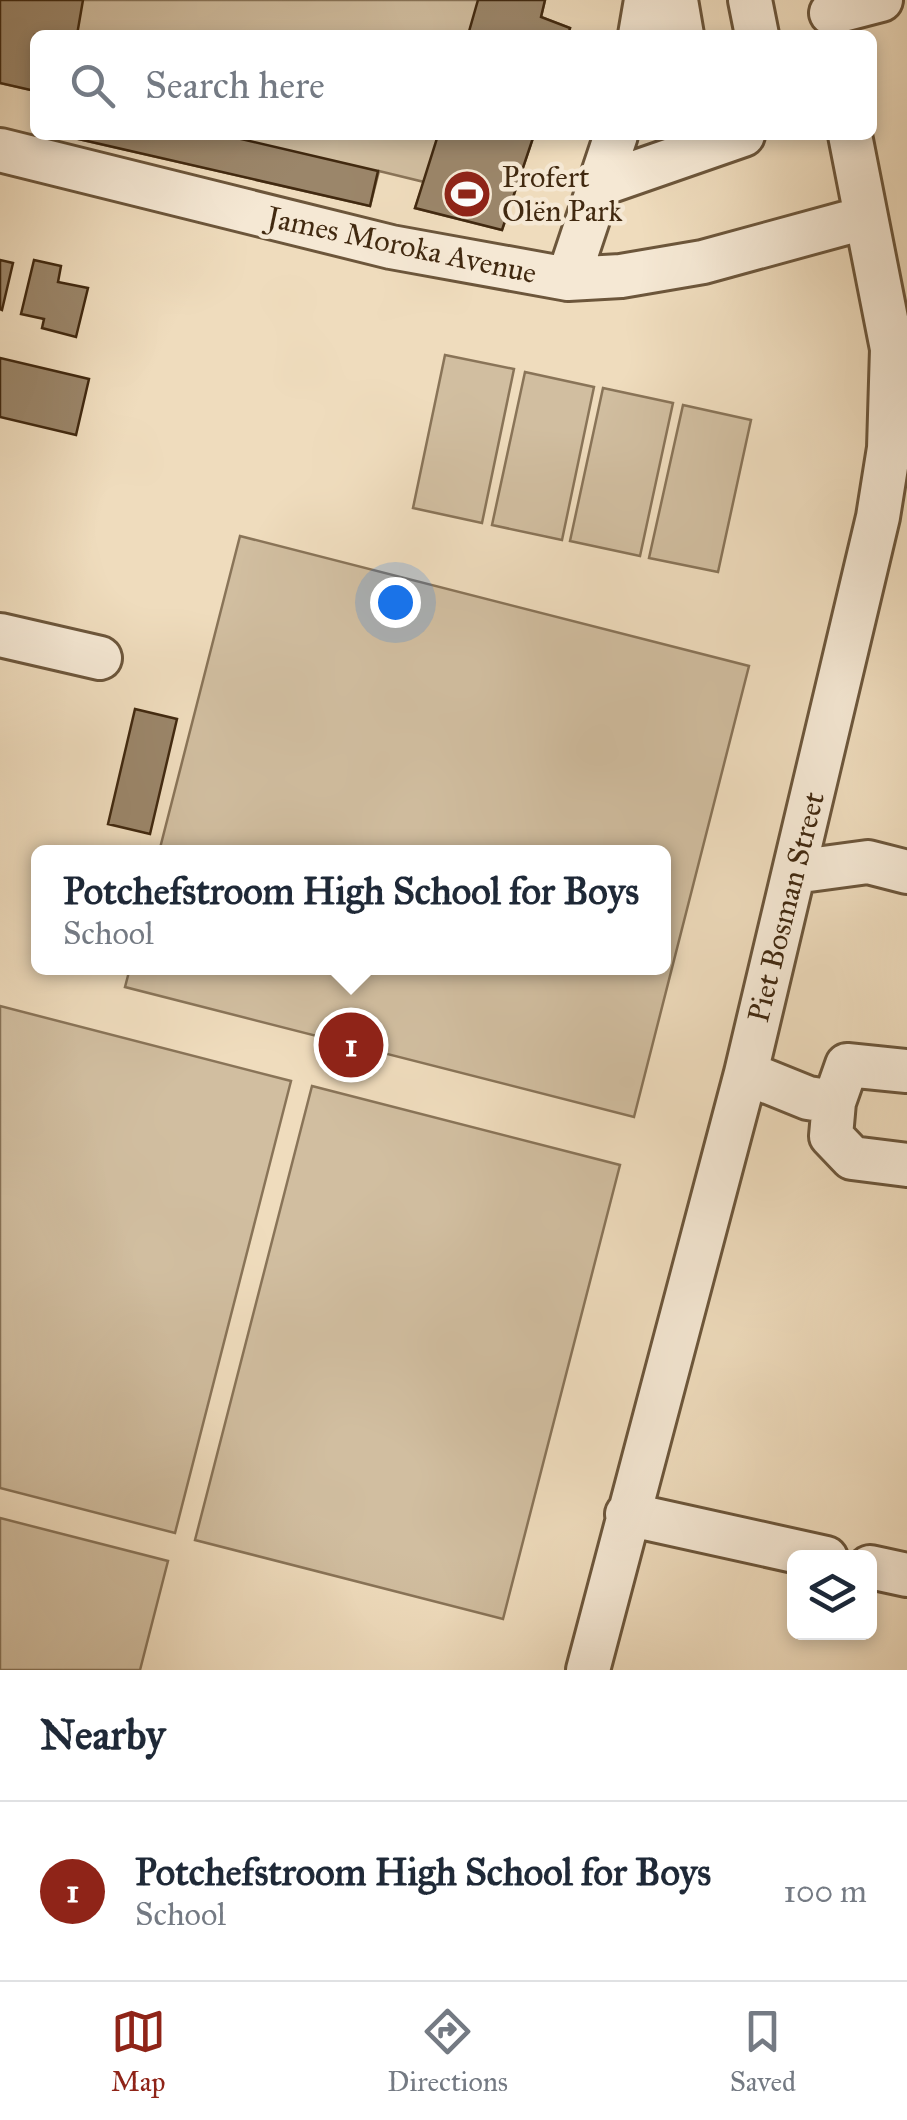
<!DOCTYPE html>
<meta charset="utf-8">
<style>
:root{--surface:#fff;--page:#f2f2f3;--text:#1f2937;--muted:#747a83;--line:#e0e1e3;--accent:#8f2418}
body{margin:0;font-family:"IM FELL Great Primer",serif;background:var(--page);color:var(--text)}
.controls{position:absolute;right:30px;bottom:30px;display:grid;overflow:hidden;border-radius:15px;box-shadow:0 5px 15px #0003}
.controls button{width:90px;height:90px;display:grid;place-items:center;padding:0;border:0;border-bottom:2px solid var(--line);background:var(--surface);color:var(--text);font:50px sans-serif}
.you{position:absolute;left:395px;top:602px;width:35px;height:35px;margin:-25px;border:8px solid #fff;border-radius:50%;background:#1a73e8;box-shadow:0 0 0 15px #1a73e833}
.badge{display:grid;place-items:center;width:65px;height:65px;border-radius:50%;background:var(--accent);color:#fff;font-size:32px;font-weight:700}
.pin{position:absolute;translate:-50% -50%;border:5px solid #fff;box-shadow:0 2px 10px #0006}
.popup{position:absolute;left:31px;top:845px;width:640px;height:130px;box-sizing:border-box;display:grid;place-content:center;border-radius:15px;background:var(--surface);filter:drop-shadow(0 2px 8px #0005);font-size:32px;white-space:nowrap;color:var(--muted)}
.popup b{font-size:38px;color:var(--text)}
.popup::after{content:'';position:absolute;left:50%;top:100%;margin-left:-20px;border:20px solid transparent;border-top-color:var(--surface)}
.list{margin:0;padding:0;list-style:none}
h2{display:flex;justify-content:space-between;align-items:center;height:130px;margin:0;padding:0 40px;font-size:42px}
h2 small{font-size:32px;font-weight:400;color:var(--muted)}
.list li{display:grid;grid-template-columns:65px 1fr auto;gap:30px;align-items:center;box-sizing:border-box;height:180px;padding:0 40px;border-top:2px solid var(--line)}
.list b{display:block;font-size:38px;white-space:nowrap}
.list p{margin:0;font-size:32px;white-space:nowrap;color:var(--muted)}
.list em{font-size:32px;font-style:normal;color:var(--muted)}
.icon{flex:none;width:55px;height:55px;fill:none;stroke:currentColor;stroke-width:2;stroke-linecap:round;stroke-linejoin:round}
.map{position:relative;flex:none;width:907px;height:1670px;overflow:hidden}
.search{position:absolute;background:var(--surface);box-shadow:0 5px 15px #0003;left:30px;right:30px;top:30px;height:110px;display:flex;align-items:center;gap:25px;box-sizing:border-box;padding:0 35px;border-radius:15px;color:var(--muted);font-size:38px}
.sheet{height:310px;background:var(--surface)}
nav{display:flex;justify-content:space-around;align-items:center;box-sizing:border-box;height:140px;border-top:2px solid var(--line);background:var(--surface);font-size:28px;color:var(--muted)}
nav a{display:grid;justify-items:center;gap:5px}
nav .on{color:var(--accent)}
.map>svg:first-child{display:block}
.green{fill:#d1bea0;stroke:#897458;stroke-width:2.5}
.building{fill:#9b866a;stroke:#412910;stroke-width:2.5}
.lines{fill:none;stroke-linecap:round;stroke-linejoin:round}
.minor-casing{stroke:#6c563b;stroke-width:48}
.minor{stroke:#f5e8d4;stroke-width:42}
.labels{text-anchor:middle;stroke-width:9;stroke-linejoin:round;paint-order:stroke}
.poi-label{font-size:30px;fill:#412910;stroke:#f5e8d4;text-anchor:start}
.street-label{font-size:30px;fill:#412910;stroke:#f5e8d4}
</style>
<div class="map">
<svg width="907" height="1670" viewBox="0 0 907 1670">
<rect width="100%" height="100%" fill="#efdcbd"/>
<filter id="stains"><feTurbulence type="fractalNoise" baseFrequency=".002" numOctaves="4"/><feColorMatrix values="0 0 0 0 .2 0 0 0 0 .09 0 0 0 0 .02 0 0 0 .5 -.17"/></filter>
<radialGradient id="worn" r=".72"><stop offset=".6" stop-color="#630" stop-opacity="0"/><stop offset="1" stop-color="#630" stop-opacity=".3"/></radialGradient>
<path class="green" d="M0 0H545L541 17 570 28 568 35H35V91L0 83Z
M61 135H534L502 230 415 208 424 182 379 171 370 206Z
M445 355 514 369 482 523 413 508Z
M525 372 594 387 562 540 492 525Z
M603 388 673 403 640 556 570 541Z
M683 405 751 420 718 572 649 558Z
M240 536 749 666 634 1117 125 987 130 968H664V852H159Z
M0 1006 291 1081 175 1533 0 1488Z
M312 1086 620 1165 503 1619 195 1540Z
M0 1518 168 1561 140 1670H0Z"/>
<path class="building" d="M0 0H83L77 35H35V91L0 83Z
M478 0H545L541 17 570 28 568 35H468Z
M61 135H224L378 171 370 206Z
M438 135H534L502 230 415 208Z
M0 260 13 263 2 310 0 309Z
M34 260 61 266 58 282 88 288 76 337 42 328 44 319 21 314Z
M0 358 89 379 76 435 0 417Z
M135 709 177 719 150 834 108 824Z"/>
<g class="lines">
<g class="minor-casing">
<path id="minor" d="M676 0 682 35
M750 0 757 35
M831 13 881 0
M640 35 646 0
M0 150 391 247 568 279 621 276 703 262 864 218
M599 185 743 135
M568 279 616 135
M0 635 100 658
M794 872 868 862 907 872
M907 1071 847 1065 834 1102 831 1136 852 1158 907 1165
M746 1073 808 1098 834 1102
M627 1514 826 1558
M870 1567 907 1575
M588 1670 746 1073 878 517 889 448 892 349 850 135"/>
</g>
<use href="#minor" class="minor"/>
</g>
<defs>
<g id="stadium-disc" transform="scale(2.5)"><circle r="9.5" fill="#8f2418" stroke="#f5e8d4"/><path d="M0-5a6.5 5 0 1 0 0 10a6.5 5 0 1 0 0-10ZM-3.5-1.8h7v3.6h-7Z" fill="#fff"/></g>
</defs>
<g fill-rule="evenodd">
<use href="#stadium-disc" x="467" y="194"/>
</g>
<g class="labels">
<g class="poi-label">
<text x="502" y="187">Profert<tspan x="502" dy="34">Olën Park</tspan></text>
</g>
<g class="street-label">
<text transform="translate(402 245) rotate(12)" y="10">James Moroka Avenue</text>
<text transform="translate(786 907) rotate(-76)" y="10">Piet Bosman Street</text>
</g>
</g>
<rect width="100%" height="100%" filter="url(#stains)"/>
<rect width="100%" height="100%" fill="url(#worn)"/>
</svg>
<div class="controls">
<button><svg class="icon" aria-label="layers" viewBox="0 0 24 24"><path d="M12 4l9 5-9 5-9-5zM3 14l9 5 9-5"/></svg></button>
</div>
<div class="you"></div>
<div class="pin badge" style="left:351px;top:1045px">1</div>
<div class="popup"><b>Potchefstroom High School for Boys</b>School</div>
<div class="search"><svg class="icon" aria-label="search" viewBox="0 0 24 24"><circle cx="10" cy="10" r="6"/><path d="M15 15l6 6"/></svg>Search here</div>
</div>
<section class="sheet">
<h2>Nearby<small></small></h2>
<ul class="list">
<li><span class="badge">1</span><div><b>Potchefstroom High School for Boys</b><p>School</p></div><em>100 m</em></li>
</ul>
</section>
<nav>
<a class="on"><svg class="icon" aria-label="map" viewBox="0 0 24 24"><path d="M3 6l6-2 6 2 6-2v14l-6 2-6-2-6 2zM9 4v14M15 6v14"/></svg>Map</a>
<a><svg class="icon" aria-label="directions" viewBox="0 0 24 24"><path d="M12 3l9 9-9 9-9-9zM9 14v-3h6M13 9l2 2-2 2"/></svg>Directions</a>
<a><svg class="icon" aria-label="saved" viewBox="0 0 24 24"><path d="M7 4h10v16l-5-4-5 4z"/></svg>Saved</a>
</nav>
